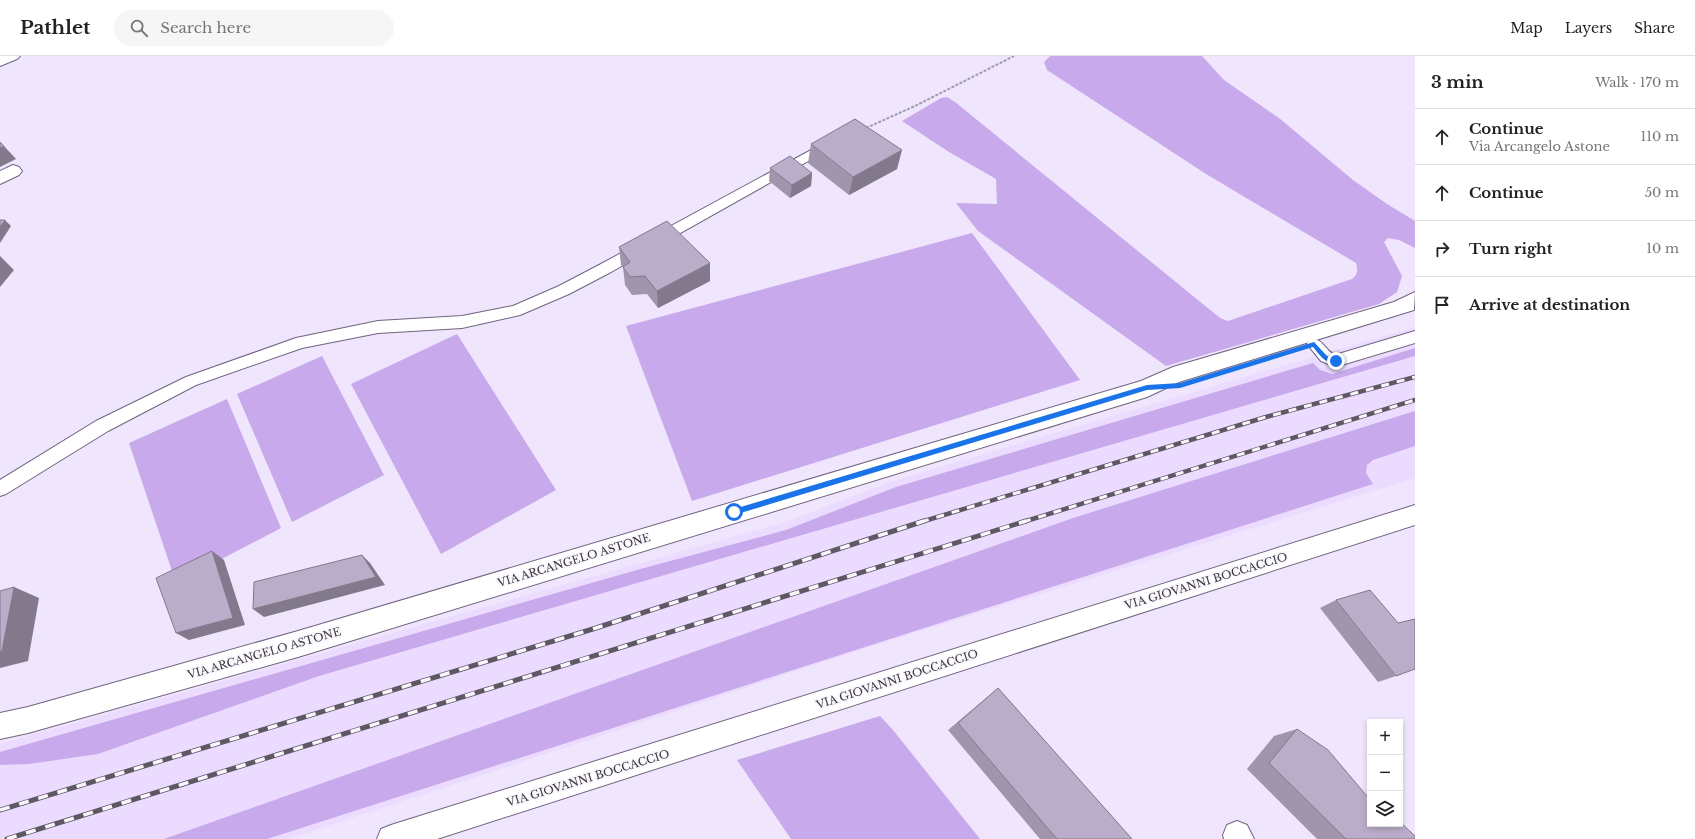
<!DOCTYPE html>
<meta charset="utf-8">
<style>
:root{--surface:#fff;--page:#f6f6f6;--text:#222;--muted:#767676;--line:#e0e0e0}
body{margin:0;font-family:"Libre Baskerville",serif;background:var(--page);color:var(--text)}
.controls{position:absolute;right:12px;bottom:12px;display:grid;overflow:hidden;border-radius:0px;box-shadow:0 2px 6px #0003}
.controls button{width:36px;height:36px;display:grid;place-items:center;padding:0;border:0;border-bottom:1px solid var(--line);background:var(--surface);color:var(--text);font:20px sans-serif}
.stop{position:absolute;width:12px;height:12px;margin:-9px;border:3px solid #1a73e8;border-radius:50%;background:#fff}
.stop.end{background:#1a73e8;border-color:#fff;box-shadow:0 1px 4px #0008}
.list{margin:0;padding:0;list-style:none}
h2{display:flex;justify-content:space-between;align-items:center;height:52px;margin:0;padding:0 16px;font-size:17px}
h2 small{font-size:13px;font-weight:400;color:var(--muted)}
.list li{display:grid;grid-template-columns:26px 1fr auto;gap:12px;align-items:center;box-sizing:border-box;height:56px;padding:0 16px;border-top:1px solid var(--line)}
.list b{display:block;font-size:15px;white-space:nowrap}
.list p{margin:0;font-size:13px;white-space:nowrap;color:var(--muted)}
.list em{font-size:13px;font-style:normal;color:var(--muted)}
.icon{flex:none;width:22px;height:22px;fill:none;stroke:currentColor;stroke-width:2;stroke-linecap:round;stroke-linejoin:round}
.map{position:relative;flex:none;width:1415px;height:783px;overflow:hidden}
header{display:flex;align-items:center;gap:24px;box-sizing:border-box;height:56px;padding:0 20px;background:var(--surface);border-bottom:1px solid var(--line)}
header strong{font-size:19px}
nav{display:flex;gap:22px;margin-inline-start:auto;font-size:14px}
.search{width:280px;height:36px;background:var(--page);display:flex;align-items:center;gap:10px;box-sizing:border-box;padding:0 14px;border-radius:22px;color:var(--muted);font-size:15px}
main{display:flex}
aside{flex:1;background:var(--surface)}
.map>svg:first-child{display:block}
.built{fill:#ebdbff}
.green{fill:#c8a9ec}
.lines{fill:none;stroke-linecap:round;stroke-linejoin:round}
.lane-casing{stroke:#70647e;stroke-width:2}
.street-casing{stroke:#70647e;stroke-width:2}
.secondary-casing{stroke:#70647e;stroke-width:2}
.path{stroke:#a29aac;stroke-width:2;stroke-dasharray:3 1.5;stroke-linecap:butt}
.lane{fill:#fff;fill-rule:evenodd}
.street{fill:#fff;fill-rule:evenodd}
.secondary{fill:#fff;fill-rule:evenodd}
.rail-far1-casing{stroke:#5e5865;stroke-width:4.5}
.rail-casing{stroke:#5e5865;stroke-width:5}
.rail-far1{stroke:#f9f6fc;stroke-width:3;stroke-dasharray:8;stroke-linecap:butt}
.rail{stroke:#f9f6fc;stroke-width:3.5;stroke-dasharray:10;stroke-linecap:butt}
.wall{fill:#a095ad}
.shaded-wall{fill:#82798d}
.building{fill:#baadc9;stroke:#82798d}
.route{fill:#1a73e8}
.labels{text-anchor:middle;stroke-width:3.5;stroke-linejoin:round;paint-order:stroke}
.street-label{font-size:11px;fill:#3c3742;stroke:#f9f6fc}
</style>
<header>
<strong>Pathlet</strong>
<div class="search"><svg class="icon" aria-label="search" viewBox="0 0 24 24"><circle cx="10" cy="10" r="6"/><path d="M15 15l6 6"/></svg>Search here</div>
<nav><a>Map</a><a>Layers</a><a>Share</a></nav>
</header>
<main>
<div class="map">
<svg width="1415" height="783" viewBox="0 0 1415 783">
<rect width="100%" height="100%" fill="#efe5fc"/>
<path class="built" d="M1415 271V422L875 589 288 783H0V688L783 467 892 425Z"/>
<path class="green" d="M1050 0H1202L1224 24 1279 62 1353 124 1387 148 1415 165V192L1399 184 1388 182 1384 186 1402 220 1397 236 1379 248 1166 310 978 175 956 147 997 148 996 123 949 96 902 65 941 42 947 41 955 46 1220 262 1228 265 1352 223C1358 218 1358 214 1356 207L1206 118 1047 14 1044 6Z
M972 177 1080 324 692 445 626 270Z
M457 278 556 434 441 498 351 328Z
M1415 292V300L319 620 98 698 29 708 0 709V696L644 512 786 474 896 431 1313 307 1320 314 1332 318Z
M322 300 384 419 292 466 237 338Z
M227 343 281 472 176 527 129 387Z
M1415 355V390L1373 404 1367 409 1366 417 1373 428 267 783H164L1073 462Z
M880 660 893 674 980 783H791L737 704Z"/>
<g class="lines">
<g class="lane-casing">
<path id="lane" d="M824 87 828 88 830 91 828 94 611 216 569 238 520 259 462 272 378 277 302 292 196 329 108 375 6 438 0 440V424L96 365 186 321 296 282 378 265 462 260 513 250 559 230 601 208Z
M1415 275V287L1335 311 1321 305 1307 288 1309 284C1322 280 1324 294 1335 299Z"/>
</g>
<g class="street-casing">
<path id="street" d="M0 0H20L17 3 0 10Z
M13 109 19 111 22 115 19 119 0 128V115Z
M1415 236 1414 254 1179 326 1147 341 298 601 28 677 0 683V657L28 651 298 575 1141 325 1173 311 1394 246Z
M1237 765 1247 769 1254 783H1224L1223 779 1227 769Z"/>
</g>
<g class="secondary-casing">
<path id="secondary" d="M1415 449V469L437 783H377L381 773 391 769Z"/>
</g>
<path class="path" d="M866 72 915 50 1014 0"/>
<use href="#lane" class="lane"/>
<use href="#street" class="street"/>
<use href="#secondary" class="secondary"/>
<g class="rail-far1-casing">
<path id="rail-far1" d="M921 466 1266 361 1415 321
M1023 466 1415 344"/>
</g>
<g class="rail-casing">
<path id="rail" d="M0 754 596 572 924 465
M7 783 1026 465"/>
</g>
<use href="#rail-far1" class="rail-far1"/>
<use href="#rail" class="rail"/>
</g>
<path class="wall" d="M811 88 897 113 849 139 808 107Z
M770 112 812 117 811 130 790 142 769 125Z
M619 191 710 225 658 252 647 238 632 239 625 229 623 211 621 209Z
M1336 544 1396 620 1378 626 1320 552Z
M998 632 1132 783H1040L948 674Z
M1297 673 1366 739 1415 783H1317L1247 713 1274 680Z"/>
<path class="shaded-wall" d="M4 90 16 103 0 111V92Z
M902 94 897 113 849 139 853 121Z
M812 117 811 130 790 142 792 129Z
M5 164 11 170 0 187V171Z
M0 200 14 214 0 231Z
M710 207V225L658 252 657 235Z
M212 495 224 504 245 569 189 584 176 577Z
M362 499 370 507 385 529 264 561 253 553Z
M14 531 39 542 28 605 0 612V596Z"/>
<path class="building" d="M855 63 902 94 853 121 811 88Z
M0 86 4 90 0 92Z
M790 100 812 117 792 129 770 112Z
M0 164H5L0 171Z
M667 165 710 207 657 235 645 220 630 221 623 211 630 206 619 191Z
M212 495 233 562 176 577 156 522Z
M362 499 376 521 253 553 254 526Z
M14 531 2 595 0 596V535Z
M1370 534 1398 567 1415 563V613L1396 620 1336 544Z
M998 632 1132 783H1057L958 667Z
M1297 673 1328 694 1366 739 1370 742V768H1400V766L1415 780V783H1346L1269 707Z"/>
<path class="route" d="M1314 286 1327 300 1338 303V306C1325 309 1320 299 1313 291L1180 332 1147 334 734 459 730 456 734 453 1147 329 1180 327Z"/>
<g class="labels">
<g class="street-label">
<text transform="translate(574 504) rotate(-17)" y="4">VIA ARCANGELO ASTONE</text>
<text transform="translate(1206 525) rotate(-17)" y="4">VIA GIOVANNI BOCCACCIO</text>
<text transform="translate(264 597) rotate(-16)" y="4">VIA ARCANGELO ASTONE</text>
<text transform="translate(897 623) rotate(-18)" y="4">VIA GIOVANNI BOCCACCIO</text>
<text transform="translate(588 722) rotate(-17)" y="4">VIA GIOVANNI BOCCACCIO</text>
</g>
</g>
</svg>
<div class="controls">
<button>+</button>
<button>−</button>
<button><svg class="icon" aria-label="layers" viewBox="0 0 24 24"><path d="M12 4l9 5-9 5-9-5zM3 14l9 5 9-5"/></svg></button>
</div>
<div class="stop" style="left:734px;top:456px"></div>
<div class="stop end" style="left:1336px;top:305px"></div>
</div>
<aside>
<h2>3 min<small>Walk · 170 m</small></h2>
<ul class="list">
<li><svg class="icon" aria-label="ahead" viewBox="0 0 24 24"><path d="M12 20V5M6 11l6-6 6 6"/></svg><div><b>Continue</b><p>Via Arcangelo Astone</p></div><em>110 m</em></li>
<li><svg class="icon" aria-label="ahead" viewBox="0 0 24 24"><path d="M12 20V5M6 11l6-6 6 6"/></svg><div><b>Continue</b></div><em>50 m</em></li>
<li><svg class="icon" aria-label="right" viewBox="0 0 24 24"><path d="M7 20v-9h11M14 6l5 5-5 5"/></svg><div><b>Turn right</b></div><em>10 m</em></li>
<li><svg class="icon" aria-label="arrive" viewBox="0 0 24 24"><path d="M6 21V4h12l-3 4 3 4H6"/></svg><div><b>Arrive at destination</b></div></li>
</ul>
</aside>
</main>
